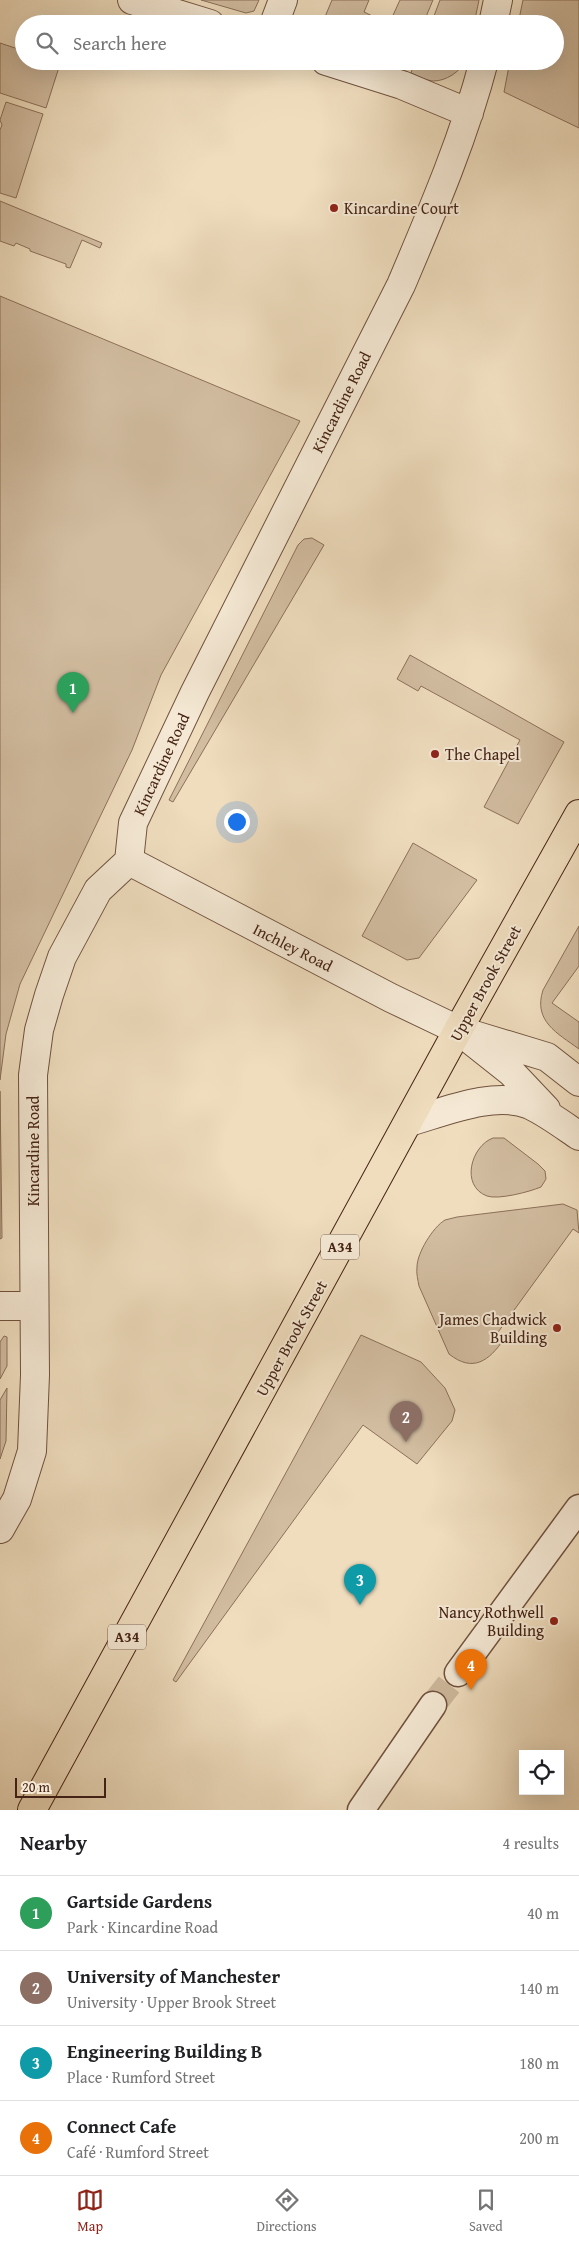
<!DOCTYPE html>
<meta charset="utf-8">
<style>
:root{--surface:#fff;--page:#f6f6f6;--text:#202124;--muted:#757577;--line:#e0e0e0;--accent:#8f2418}
body{margin:0;font-family:"Gentium Book Plus",serif;background:var(--page);color:var(--text)}
.controls{position:absolute;right:15px;bottom:15px;display:grid;overflow:hidden;border-radius:0px;box-shadow:0 5px 20px #0002}
.controls button{width:45px;height:45px;display:grid;place-items:center;padding:0;border:0;border-bottom:1px solid var(--line);background:var(--surface);color:var(--text);font:25px sans-serif}
.scale{position:absolute;left:15px;bottom:12px;width:91px;box-sizing:border-box;padding-left:5px;border:2px solid #452314;border-top:0;font-size:14px;line-height:18px;white-space:nowrap;color:#452314;-webkit-text-stroke:4px #f5e9d5;paint-order:stroke}
.you{position:absolute;left:236px;top:821px;width:18px;height:18px;margin:-12px;border:4px solid #fff;border-radius:50%;background:#1a73e8;box-shadow:0 0 0 8px #1a73e833}
.badge{display:grid;place-items:center;width:32px;height:32px;border-radius:50%;background:var(--accent);color:#fff;font-size:16px;font-weight:700}
.pin{position:absolute;translate:-50% -41px;filter:drop-shadow(0 1px 2px #0008)}
.pin::after{content:'';position:absolute;top:26px;width:18px;height:15px;background:inherit;clip-path:polygon(0 0,100% 0,50% 100%)}
.list{margin:0;padding:0;list-style:none}
h2{display:flex;justify-content:space-between;align-items:center;height:65px;margin:0;padding:0 20px;font-size:21px}
h2 small{font-size:16px;font-weight:400;color:var(--muted)}
.list li{display:grid;grid-template-columns:32px 1fr auto;gap:15px;align-items:center;box-sizing:border-box;height:75px;padding:0 20px;border-top:1px solid var(--line)}
.list b{display:block;font-size:19px;white-space:nowrap}
.list p{margin:0;font-size:16px;white-space:nowrap;color:var(--muted)}
.list em{font-size:16px;font-style:normal;color:var(--muted)}
.icon{flex:none;width:28px;height:28px;fill:none;stroke:currentColor;stroke-width:2;stroke-linecap:round;stroke-linejoin:round}
.map{position:relative;flex:none;width:579px;height:1810px;overflow:hidden}
.search{position:absolute;background:var(--surface);box-shadow:0 5px 20px #0002;left:15px;right:15px;top:15px;height:55px;display:flex;align-items:center;gap:12px;box-sizing:border-box;padding:0 18px;border-radius:28px;color:var(--muted);font-size:19px}
.sheet{height:365px;background:var(--surface)}
nav{display:flex;justify-content:space-around;align-items:center;box-sizing:border-box;height:70px;border-top:1px solid var(--line);background:var(--surface);font-size:14px;color:var(--muted)}
nav a{display:grid;justify-items:center;gap:2px}
nav .on{color:var(--accent)}
.map>svg:first-child{display:block}
.green{fill:#d2bda1;stroke:#8c705a}
.lines{fill:none;stroke-linecap:round;stroke-linejoin:round}
.pedestrian-tunnel{stroke:#cdb89c;stroke-width:26;stroke-dasharray:26 13;stroke-linecap:butt}
.pedestrian-casing{stroke:#70523e;stroke-width:29}
.minor-casing{stroke:#70523e;stroke-width:30}
.tertiary-casing{stroke:#70523e;stroke-width:30}
.trunk-casing{stroke:#452314;stroke-width:30}
.pedestrian{stroke:#f5e9d5;stroke-width:26}
.minor{stroke:#f5e9d5;stroke-width:28}
.tertiary{stroke:#f5e9d5;stroke-width:28}
.trunk{stroke:#efddbe;stroke-width:28}
.poi-dot{fill:#8f2418;stroke:#f5e9d5;stroke-width:2}
.labels{text-anchor:middle;stroke-width:4;stroke-linejoin:round;paint-order:stroke}
.shield{fill:#f5e9d5;stroke:#7a5e4e;stroke-width:1}
.shield-label{font-size:15px;font-weight:bold;fill:#452314}
.poi-label{font-size:16px;fill:#452314;stroke:#f5e9d5;text-anchor:start}
.street-label{font-size:16px;fill:#452314;stroke:#f5e9d5}
</style>
<div class="map">
<svg width="579" height="1810" viewBox="0 0 579 1810">
<rect width="100%" height="100%" fill="#efddbe"/>
<filter id="stains"><feTurbulence type="fractalNoise" baseFrequency=".004" numOctaves="4"/><feColorMatrix values="0 0 0 0 .2 0 0 0 0 .09 0 0 0 0 .02 0 0 0 .5 -.17"/></filter>
<radialGradient id="worn" r=".72"><stop offset=".6" stop-color="#630" stop-opacity="0"/><stop offset="1" stop-color="#630" stop-opacity=".3"/></radialGradient>
<path class="green" d="M201 0H259L254 11 246 13Z
M332 0H369L364 12 389 24 400 0H433L423 24H322Z
M440 0H479L474 24H431Z
M523 0H579V128L504 92 510 61H555V24H518Z
M0 43 24 51V61H52L60 64 46 108 0 93Z
M415 61H464C461 72 445 81 434 81 427 81 418 76 411 73Z
M6 102 43 114 16 198 0 193V130L2 125 0 120Z
M0 201 102 243 100 248 82 240 70 268 66 267V264L30 251V249L16 243 14 246 0 241Z
M0 296 300 421 161 675 132 750 20 984 6 1034 0 1080Z
M312 538 324 545 173 802 169 800 298 545 304 539Z
M410 655 564 742 518 824 484 807 520 740 421 686 418 691 397 679Z
M413 843 477 880 419 958 407 960 362 936Z
M579 926V966L552 1003 579 1022V1049C557 1033 533 1021 543 990Z
M0 1091 2 1238 0 1239Z
M493 1138H504L538 1164 545 1171 546 1179 541 1187C529 1192 498 1200 487 1196 460 1186 471 1146 493 1138Z
M563 1204 577 1210 579 1233 573 1229 496 1335 504 1339C489 1361 473 1373 449 1354L419 1286C418 1280 416 1273 417 1267 417 1253 433 1227 445 1220 449 1219 453 1218 457 1217Z
M361 1335 421 1362 445 1388 455 1410 452 1421 417 1464 363 1425 176 1682 173 1680Z
M4 1336 7 1337V1366L0 1379V1342Z
M7 1388 6 1441 0 1459V1400Z"/>
<g class="lines">
<path class="pedestrian-tunnel" d="M433 1705 458 1673"/>
<g class="pedestrian-casing">
<path id="pedestrian" d="M458 1673 579 1508
M361 1810 433 1705"/>
</g>
<g class="minor-casing">
<path id="minor" d="M132 0 210 24
M274 24 283 0
M493 24 498 0
M326 61 402 85 469 113
M129 861 391 998 458 1030
M0 1306H34
M0 1529 17 1499 32 1451 35 1375 33 1075 39 1030 49 995 62 957 98 890 129 861 133 823 195 692 401 285C432 212 464 138 484 61"/>
</g>
<g class="tertiary-casing">
<path id="tertiary" d="M458 1030 511 1072 546 1109
M474 1035 547 1057 579 1082
M409 1122C444 1112 495 1090 530 1105 547 1113 563 1125 579 1136"/>
</g>
<g class="trunk-casing">
<path id="trunk" d="M32 1810 458 1030 579 814"/>
</g>
<use href="#pedestrian" class="pedestrian"/>
<use href="#minor" class="minor"/>
<use href="#tertiary" class="tertiary"/>
<use href="#trunk" class="trunk"/>
</g>
<g class="poi-dot">
<circle cx="334" cy="208" r="5"/>
<circle cx="435" cy="754" r="5"/>
<circle cx="557" cy="1328" r="5"/>
<circle cx="554" cy="1621" r="5"/>
</g>
<g class="labels">
<g class="shield">
<rect x="321" y="1234.5" width="38" height="25" rx="4"/>
<rect x="108" y="1624.5" width="38" height="25" rx="4"/>
</g>
<g class="shield-label">
<text x="340" y="1252">A34</text>
<text x="127" y="1642">A34</text>
</g>
<g class="poi-label">
<text x="344" y="214">Kincardine Court</text>
<text x="445" y="760">The Chapel</text>
<text x="547" y="1325" text-anchor="end">James Chadwick<tspan x="547" dy="18">Building</tspan></text>
<text x="544" y="1618" text-anchor="end">Nancy Rothwell<tspan x="544" dy="18">Building</tspan></text>
</g>
<g class="street-label">
<text transform="translate(341 402) rotate(-63)" y="6">Kincardine Road</text>
<text transform="translate(161 764) rotate(-65)" y="6">Kincardine Road</text>
<text transform="translate(293 947) rotate(27)" y="6">Inchley Road</text>
<text transform="translate(485 983) rotate(-61)" y="6">Upper Brook Street</text>
<text transform="translate(33 1151) rotate(-90)" y="6">Kincardine Road</text>
<text transform="translate(291 1338) rotate(-61)" y="6">Upper Brook Street</text>
</g>
</g>
<rect width="100%" height="100%" filter="url(#stains)"/>
<rect width="100%" height="100%" fill="url(#worn)"/>
</svg>
<div class="controls">
<button><svg class="icon" aria-label="locate" viewBox="0 0 24 24"><circle cx="12" cy="12" r="6"/><path d="M12 2v4M12 18v4M2 12h4M18 12h4"/></svg></button>
</div>
<div class="scale">20 m</div>
<div class="you"></div>
<div class="pin badge" style="left:73px;top:713px;background:#2e9e5b">1</div>
<div class="pin badge" style="left:406px;top:1442px;background:#8d6e63">2</div>
<div class="pin badge" style="left:360px;top:1605px;background:#0f9aa8">3</div>
<div class="pin badge" style="left:471px;top:1690px;background:#e8710a">4</div>
<div class="search"><svg class="icon" aria-label="search" viewBox="0 0 24 24"><circle cx="10" cy="10" r="6"/><path d="M15 15l6 6"/></svg>Search here</div>
</div>
<section class="sheet">
<h2>Nearby<small>4 results</small></h2>
<ul class="list">
<li><span class="badge" style="background:#2e9e5b">1</span><div><b>Gartside Gardens</b><p>Park · Kincardine Road</p></div><em>40 m</em></li>
<li><span class="badge" style="background:#8d6e63">2</span><div><b>University of Manchester</b><p>University · Upper Brook Street</p></div><em>140 m</em></li>
<li><span class="badge" style="background:#0f9aa8">3</span><div><b>Engineering Building B</b><p>Place · Rumford Street</p></div><em>180 m</em></li>
<li><span class="badge" style="background:#e8710a">4</span><div><b>Connect Cafe</b><p>Café · Rumford Street</p></div><em>200 m</em></li>
</ul>
</section>
<nav>
<a class="on"><svg class="icon" aria-label="map" viewBox="0 0 24 24"><path d="M3 6l6-2 6 2 6-2v14l-6 2-6-2-6 2zM9 4v14M15 6v14"/></svg>Map</a>
<a><svg class="icon" aria-label="directions" viewBox="0 0 24 24"><path d="M12 3l9 9-9 9-9-9zM9 14v-3h6M13 9l2 2-2 2"/></svg>Directions</a>
<a><svg class="icon" aria-label="saved" viewBox="0 0 24 24"><path d="M7 4h10v16l-5-4-5 4z"/></svg>Saved</a>
</nav>
